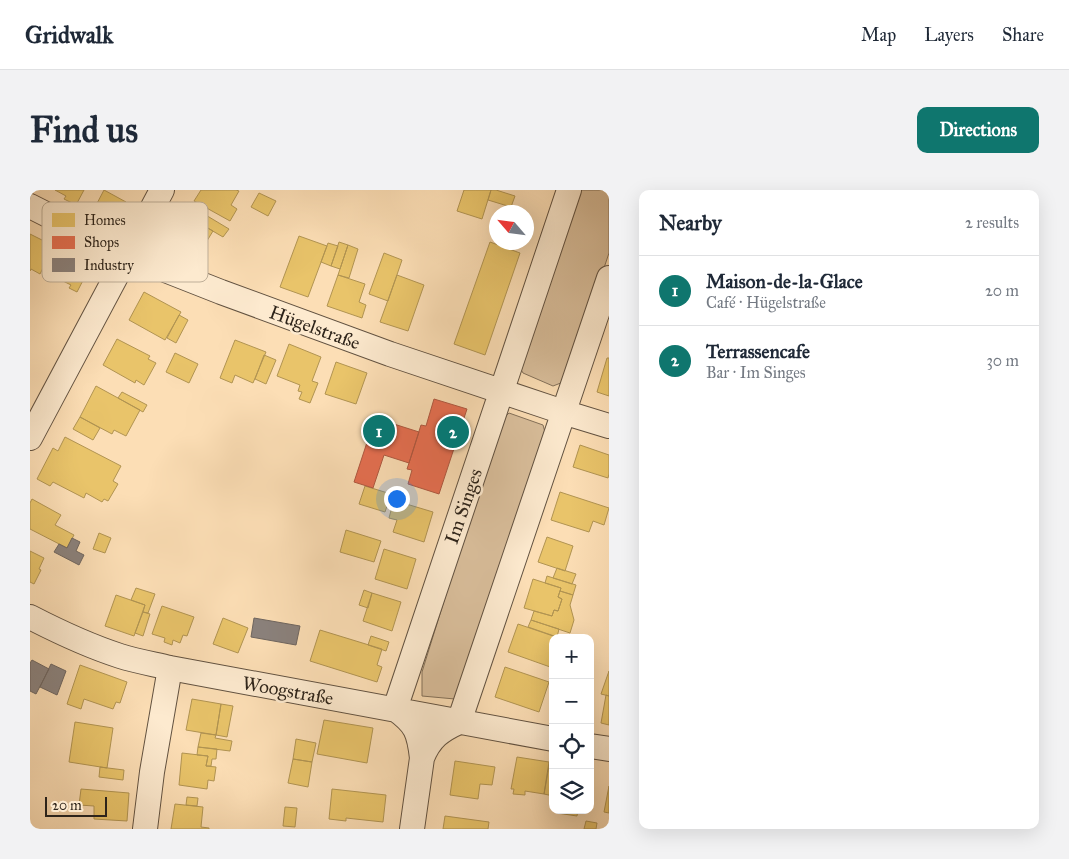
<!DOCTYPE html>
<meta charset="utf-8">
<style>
:root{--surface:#fff;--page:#f2f2f3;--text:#1f2937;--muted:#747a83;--line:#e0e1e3;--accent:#0f766e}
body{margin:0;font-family:"IM FELL Great Primer",serif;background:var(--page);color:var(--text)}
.controls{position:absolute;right:15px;bottom:15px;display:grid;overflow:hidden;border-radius:10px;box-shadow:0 5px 20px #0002}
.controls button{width:45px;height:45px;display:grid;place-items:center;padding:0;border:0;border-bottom:1px solid var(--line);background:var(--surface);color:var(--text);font:25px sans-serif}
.compass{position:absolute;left:459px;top:15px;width:45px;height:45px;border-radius:50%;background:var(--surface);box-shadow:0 5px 20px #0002;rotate:298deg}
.scale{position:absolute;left:15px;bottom:12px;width:62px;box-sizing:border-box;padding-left:5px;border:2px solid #2e241a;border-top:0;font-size:14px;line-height:18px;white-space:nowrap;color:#2e241a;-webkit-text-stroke:4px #fdeacf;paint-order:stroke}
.you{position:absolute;left:366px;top:308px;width:18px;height:18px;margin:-12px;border:4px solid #fff;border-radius:50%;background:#1a73e8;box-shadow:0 0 0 8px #1a73e833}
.badge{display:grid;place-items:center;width:32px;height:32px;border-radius:50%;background:var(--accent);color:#fff;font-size:16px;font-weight:700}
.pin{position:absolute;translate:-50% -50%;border:2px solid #fff;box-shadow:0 1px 5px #0006}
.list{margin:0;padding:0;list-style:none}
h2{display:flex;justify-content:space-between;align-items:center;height:65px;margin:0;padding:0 20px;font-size:21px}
h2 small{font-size:16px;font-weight:400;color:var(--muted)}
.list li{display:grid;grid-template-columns:32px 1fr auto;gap:15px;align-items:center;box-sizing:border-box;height:70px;padding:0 20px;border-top:1px solid var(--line)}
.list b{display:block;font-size:19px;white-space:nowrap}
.list p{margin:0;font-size:16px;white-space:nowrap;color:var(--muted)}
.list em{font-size:16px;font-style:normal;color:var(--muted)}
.icon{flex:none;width:28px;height:28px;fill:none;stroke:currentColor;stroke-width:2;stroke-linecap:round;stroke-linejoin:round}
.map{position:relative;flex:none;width:579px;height:639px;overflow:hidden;border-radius:10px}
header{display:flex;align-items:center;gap:30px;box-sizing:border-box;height:70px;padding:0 25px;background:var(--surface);border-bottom:1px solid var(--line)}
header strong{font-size:24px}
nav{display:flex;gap:28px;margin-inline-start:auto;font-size:18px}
.intro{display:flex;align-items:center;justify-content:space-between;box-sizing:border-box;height:120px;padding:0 30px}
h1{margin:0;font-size:35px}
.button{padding:12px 22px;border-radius:10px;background:var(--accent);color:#fff;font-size:18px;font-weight:700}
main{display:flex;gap:30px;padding:0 30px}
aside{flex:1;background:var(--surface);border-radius:10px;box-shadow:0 5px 20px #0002}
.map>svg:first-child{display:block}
.green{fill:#d9be9b;stroke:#84715a}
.homes{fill:#e9c46a;stroke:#b19452}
.shops{fill:#e76f51;stroke:#b05840}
.industry{fill:#8a817c;stroke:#6e655f}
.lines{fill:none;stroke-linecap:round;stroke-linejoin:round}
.minor-casing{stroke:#625241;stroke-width:26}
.minor{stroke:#fdeacf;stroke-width:24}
.labels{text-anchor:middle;stroke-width:5;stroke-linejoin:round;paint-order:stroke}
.street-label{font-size:19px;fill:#2e241a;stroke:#fdeacf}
.key{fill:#fdeacf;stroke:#bfaf99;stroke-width:1}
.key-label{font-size:14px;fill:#2e241a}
</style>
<header>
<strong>Gridwalk</strong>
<nav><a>Map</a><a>Layers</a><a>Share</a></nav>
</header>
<div class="intro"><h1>Find us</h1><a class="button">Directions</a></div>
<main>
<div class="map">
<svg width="579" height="639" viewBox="0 0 579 639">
<rect width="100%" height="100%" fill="#fcdeb5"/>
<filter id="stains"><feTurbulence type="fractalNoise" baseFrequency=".004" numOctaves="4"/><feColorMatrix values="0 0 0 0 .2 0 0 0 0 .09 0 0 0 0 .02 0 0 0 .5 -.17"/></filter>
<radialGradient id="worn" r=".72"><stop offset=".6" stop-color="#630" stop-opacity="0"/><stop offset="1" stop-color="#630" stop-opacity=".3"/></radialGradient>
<path class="green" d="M547 0H579V63L536 191 523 196 493 183 488 174Z
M479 223 513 235 516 246 425 509 392 506V482L469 233Z"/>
<path class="homes" d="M25 0H54L46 15 34 9 36 6Z
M74 0 96 12 85 33 63 21Z
M171 0H206L209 1 201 15 207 19 200 31 164 11Z
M434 0H461L452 29 427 21Z
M461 0H466L485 6 481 17 458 10Z
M229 3 246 11 238 26 221 17Z
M174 24 199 39 193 47 169 33Z
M156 25 183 41 169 64 143 48Z
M0 44 24 56 10 84 1 79 0 81Z
M269 46 297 56 278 107 250 97Z
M309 52 318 55 310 79 301 76Z
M460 52 490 63 455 165 424 154Z
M298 53 308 56 301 76 291 72Z
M318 55 328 59 319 88 308 85Z
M354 63 372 70 358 111 339 104Z
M40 64 61 75 47 102 39 98 41 95 27 88Z
M308 85 335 94 329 112 336 115 332 128 297 116Z
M367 85 394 95 378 141 350 132Z
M114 102 151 122 135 150 99 130Z
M149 125 158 130 146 153 137 148Z
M87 149 120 166 118 169 126 173 114 195 106 190 105 193 73 175Z
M205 150 236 162 223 193 205 185 202 193 190 188Z
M259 154 291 167 282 191 288 193 280 213 269 209 272 202 268 201 270 195 247 186Z
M145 163 168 174 159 193 136 182Z
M234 165 246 170 236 194 225 189Z
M577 168H579V206L567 202Z
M306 172 337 183 326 214 295 204Z
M66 196 110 220 96 246 84 240 82 244 50 227Z
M92 202 117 215 113 222 88 208Z
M50 227 70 238 63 250 43 239Z
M35 247 91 276 83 291 88 294 78 311 74 309 72 312 56 303 54 308 23 292 20 296 7 289 23 258 28 261Z
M550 255 579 265V284L578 288 543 277Z
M335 296 361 304 355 322 329 314Z
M530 302 579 318 574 335 563 331 559 342 521 330Z
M2 309 31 325 25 335 44 345 37 358 0 339V313Z
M363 313 372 316 373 313 403 322 394 352 363 342 367 330 359 328Z
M316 340 351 351 344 372 310 362Z
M69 343 81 348 75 363 63 359Z
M517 347 543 356 535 381 508 372Z
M354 359 386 369 377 399 345 389Z
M0 361 14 368 9 379 11 380 4 394 0 392Z
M527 378 546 384 542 394 523 388Z
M517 386 546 395 543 405 530 401 531 398 515 393Z
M503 389 531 398 528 407 532 409 528 421 524 420 522 426 494 418Z
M106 398 125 404 118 423 113 422 115 415 101 410Z
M334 400 342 403 338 418 329 415Z
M530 401 543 405 540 415 544 430 540 443 501 430 504 421 522 426 524 420 528 421 532 409 528 407Z
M342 403 371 412 362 441 333 431Z
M86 405 115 415 104 446 75 436Z
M132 416 164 427 157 446 153 445 150 453 143 450 142 455 134 452 135 448 122 444Z
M113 422 120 424 113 446 105 443Z
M193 428 218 438 208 463 183 454Z
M501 430 529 439 527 447 498 437Z
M488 434 529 448H523V478L478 462Z
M290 440 352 459 347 475 352 477 347 492 280 471Z
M341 446 359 452 356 461 338 455Z
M50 475 97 492 90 513 86 512 83 519 54 509 51 519 37 514Z
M475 477 519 492 509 522 465 507Z
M579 481V506L571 504Z
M576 505 579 506V535L571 533Z
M162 509 191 514 186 545 156 540Z
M191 514 203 516 197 547 186 545Z
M294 530 343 538 337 573 287 564Z
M45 532 83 538 77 578 39 572Z
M171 543 186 545 185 548 202 551 200 561 168 557Z
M266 549 286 553 282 572 263 569Z
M168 557 187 559 186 569H182L181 576H176L178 566 167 565Z
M152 563 178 566 176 576 186 577 184 591 178 590 177 599 149 595Z
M487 567 519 572 514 604 495 601V605L483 604 484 599H481Z
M263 569 282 572 278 597 258 593Z
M425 571 465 577 462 595 450 594 448 609 420 605Z
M519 576 523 577V606L514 604Z
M70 577 94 580 93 590 69 587Z
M579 596V623L574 622Z
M51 599 99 603 97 631 64 629V616L49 615Z
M302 599 356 605 353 632 316 628V631L299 629Z
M157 607 168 608 167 616 156 615Z
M145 614 173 617 171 637 179 638V639H141Z
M255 617 267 618 265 637 253 636Z
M528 620H548L547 626 527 623Z
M415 626 459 632 458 639H413Z
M556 631 567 633 566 639H554Z"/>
<path class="shops" d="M404 209 437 219 409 304 378 294 382 280 377 279 379 273 391 235 396 236Z
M345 228 389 242 379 273 354 265 343 298 324 292Z"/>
<path class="industry" d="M42 348 50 352 46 361 54 365 49 375 24 362 29 354 37 358Z
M224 428 270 436 266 455 221 447Z
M2 470 19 479 6 504 0 501V473Z
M21 474 36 481 27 505 10 497Z"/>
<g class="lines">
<g class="minor-casing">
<path id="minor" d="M0 16 97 65 191 102 360 164 533 222 579 236
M0 248 132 0
M0 427C29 442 59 456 90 466 106 471 123 474 140 478L523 549
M560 556 579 559
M392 568C389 542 386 534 365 519L539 0
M115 639 122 582 140 478
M382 639 392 568C400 548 411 540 429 532L579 88"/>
</g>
<use href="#minor" class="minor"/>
</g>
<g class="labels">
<g class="street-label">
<text transform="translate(285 137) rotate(20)" y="7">Hügelstraße</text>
<text transform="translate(433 316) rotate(-71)" y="7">Im Singes</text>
<text transform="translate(258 500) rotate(10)" y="7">Woogstraße</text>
</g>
</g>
<rect x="12" y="12" width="166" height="80" rx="8" class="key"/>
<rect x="22" y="23" width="23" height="14" fill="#e9c46a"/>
<rect x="22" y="46" width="23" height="13" fill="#e76f51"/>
<rect x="22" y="68" width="23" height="14" fill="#8a817c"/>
<g class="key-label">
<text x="54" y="35">Homes</text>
<text x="54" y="57">Shops</text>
<text x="54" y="80">Industry</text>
</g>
<rect width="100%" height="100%" filter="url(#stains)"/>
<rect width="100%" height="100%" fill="url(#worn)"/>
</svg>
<div class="controls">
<button>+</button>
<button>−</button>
<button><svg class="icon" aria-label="locate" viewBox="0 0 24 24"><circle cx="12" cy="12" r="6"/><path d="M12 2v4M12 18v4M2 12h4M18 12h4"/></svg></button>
<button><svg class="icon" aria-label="layers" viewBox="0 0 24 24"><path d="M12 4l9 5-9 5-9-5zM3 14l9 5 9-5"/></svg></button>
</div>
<svg class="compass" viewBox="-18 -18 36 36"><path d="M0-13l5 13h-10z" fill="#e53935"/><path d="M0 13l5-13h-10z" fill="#747a83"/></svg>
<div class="scale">20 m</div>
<div class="you"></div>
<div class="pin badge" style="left:349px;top:241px">1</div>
<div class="pin badge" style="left:423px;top:242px">2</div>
</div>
<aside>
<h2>Nearby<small>2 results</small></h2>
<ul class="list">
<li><span class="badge">1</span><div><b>Maison-de-la-Glace</b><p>Café · Hügelstraße</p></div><em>20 m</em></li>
<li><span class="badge">2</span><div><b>Terrassencafe</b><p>Bar · Im Singes</p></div><em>30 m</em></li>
</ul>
</aside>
</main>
